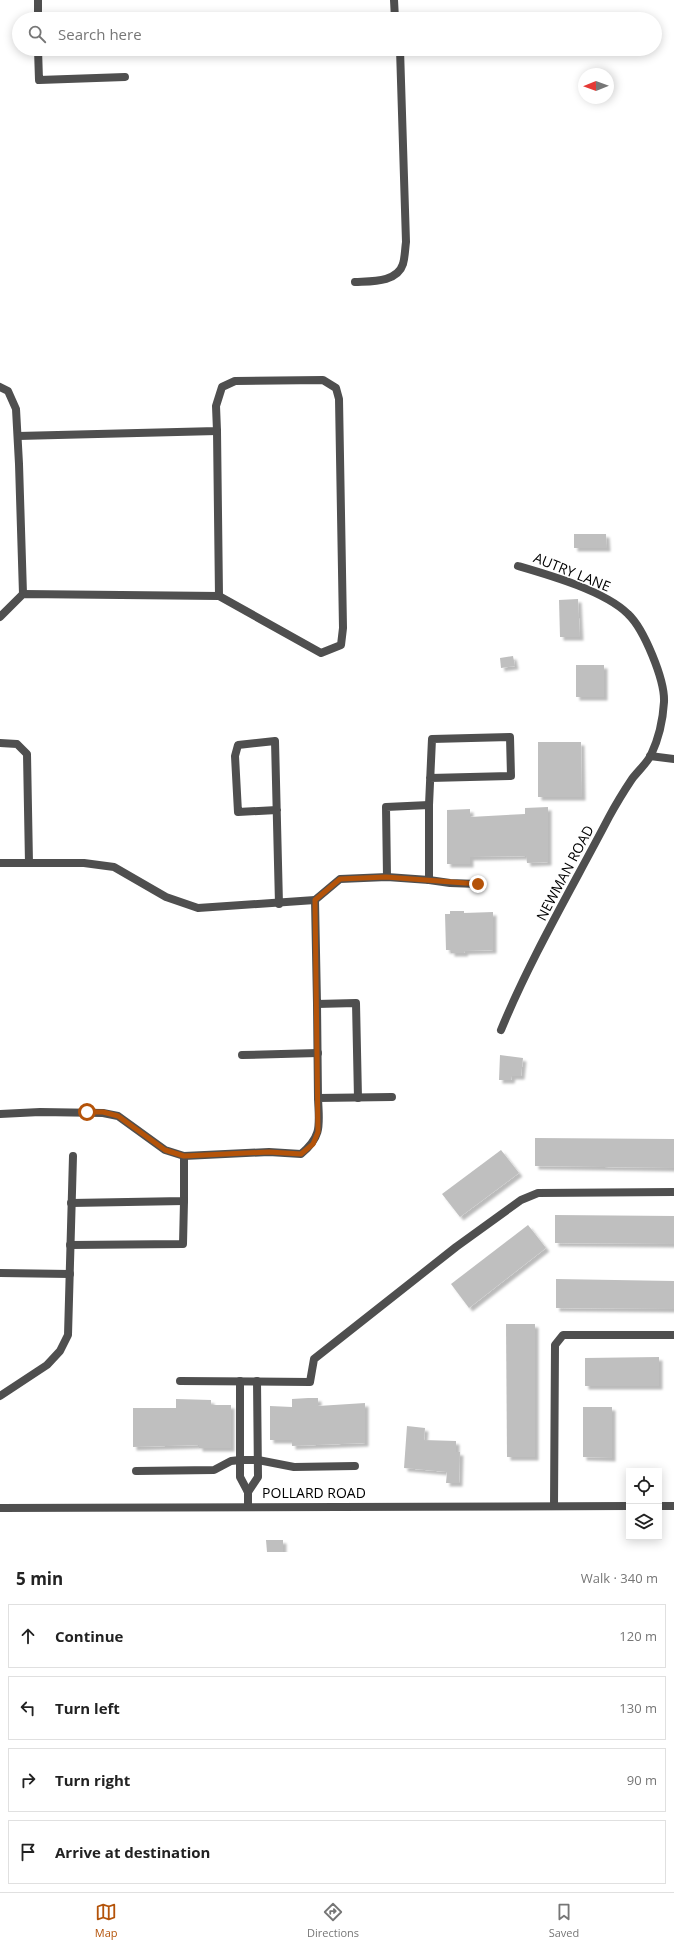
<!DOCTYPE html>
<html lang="en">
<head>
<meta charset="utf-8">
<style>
	body { margin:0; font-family:"Open Sans",sans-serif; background:#f6f6f6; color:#222 }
	.controls { position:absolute; right:12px; bottom:12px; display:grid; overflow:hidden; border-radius:0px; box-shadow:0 2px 10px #0003 }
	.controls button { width:36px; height:36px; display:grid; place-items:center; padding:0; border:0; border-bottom:1px solid #e0e0e0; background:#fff; color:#222; font:20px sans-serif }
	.compass { position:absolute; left:578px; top:68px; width:36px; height:36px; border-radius:50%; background:#fff; box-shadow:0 2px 10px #0003; rotate:269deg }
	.stop { position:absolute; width:12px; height:12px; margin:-9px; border:3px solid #b45309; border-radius:50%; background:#fff }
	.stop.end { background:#b45309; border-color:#fff; box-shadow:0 1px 4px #0008 }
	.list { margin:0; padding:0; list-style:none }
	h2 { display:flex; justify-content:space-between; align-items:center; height:52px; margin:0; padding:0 16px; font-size:17px }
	h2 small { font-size:13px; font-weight:400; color:#767676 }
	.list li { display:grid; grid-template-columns:26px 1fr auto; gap:12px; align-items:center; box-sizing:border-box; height:64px; margin:0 8px 8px; padding:0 8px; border:1px solid #e0e0e0; border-radius:0px }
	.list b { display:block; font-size:15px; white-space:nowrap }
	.list em { font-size:13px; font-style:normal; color:#767676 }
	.icon { flex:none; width:22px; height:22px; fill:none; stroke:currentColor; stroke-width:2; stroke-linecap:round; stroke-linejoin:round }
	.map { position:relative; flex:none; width:674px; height:1552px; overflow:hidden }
	.search { position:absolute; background:#fff; box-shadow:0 2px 10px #0003; left:12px; right:12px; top:12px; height:44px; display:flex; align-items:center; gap:10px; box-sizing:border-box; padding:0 14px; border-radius:22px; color:#767676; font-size:15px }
	.sheet { height:340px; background:#fff }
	nav { display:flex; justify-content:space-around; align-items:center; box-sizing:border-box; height:56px; border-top:1px solid #e0e0e0; background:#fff; font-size:11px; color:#767676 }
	nav a { display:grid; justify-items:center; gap:2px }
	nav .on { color:#b45309 }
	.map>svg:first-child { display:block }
	.building { fill:#bfbfbf; filter:url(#shadow) }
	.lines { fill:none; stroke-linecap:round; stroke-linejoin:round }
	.lane { stroke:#4f4f4f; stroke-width:8 }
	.street { stroke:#4f4f4f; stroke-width:8 }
	.route { stroke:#b45309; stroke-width:5 }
	.labels { text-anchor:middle; stroke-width:3; stroke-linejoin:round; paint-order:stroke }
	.street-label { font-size:14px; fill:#000; stroke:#fff }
</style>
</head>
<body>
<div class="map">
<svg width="674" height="1552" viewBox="0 0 674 1552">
	<defs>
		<filter id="shadow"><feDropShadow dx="3.5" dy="3.5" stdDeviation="1" flood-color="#0004"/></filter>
	</defs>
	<rect width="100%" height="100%" fill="#fff"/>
	<g class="building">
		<path d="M574,534h32l1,14h-33z"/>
		<path d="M578,599l2,38h-20l-1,-37z"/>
		<path d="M513,656l2,10 -14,2 -1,-10z"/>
		<rect x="576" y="665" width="28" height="32"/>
		<path d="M538,742h43l1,55h-44z"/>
		<path d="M548,807v55l-21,1 -1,-7 -56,1v7h-23v-54l23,-1v8l55,-3v-6z"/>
		<path d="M450,911h14v2l29,-1v38l-28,1 -1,2h-13v-3h-5l-1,-36h5z"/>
		<path d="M500,1055l23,3 -2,18h-9l-1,4h-12z"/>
		<path d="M535,1138l139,1v29l-139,-2z"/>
		<path d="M501,1150l18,23 -59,44 -18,-23z"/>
		<path d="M555,1215l119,1v28l-119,-1z"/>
		<path d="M528,1225l18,23 -77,60 -18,-24z"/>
		<path d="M556,1279l118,2v28l-118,-1z"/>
		<path d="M506,1324h29v133h-28z"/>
		<path d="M659,1357v29h-74v-28z"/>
		<path d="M308,1398h10v8l47,-3v40l-73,3v-6h-22v-34l22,1v-8z"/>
		<path d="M176,1399l35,1v5h20v43h-32v-3l-66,2v-39h43z"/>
		<path d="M583,1407h29v51l-29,-1z"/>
		<path d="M407,1426l18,2 -1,12 32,1v11h4l-1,31h-13l1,-11 -43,-4z"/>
		<path d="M266,1540h17v12h-16z"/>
	</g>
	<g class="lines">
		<g class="lane">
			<path d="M38,0v19"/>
			<path d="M394,0l1,19"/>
			<path d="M38,49l1,31 86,-3"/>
			<path d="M355,282c15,-1 42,1 48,-18 2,-7 2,-15 3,-22l-6,-193"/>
			<path d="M317,1004l1,94"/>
			<path d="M242,1055l76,-2"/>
			<path d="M71,1203l113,-2v-45"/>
			<path d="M70,1245l113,-1 1,-43"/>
			<path d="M0,1273l70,1"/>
			<path d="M180,1381l130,1 4,-23 142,-112 65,-47 17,-7 136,-1"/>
			<path d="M240,1381v96l8,15v14"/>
			<path d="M0,1396l47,-31 13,-14 8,-16 5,-179"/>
			<path d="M136,1471l78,-1 17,-9 9,-1h18l36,7 61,-1"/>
			<path d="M248,1492l10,-15 -1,-96"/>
			<path d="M554,1506l1,-161 8,-10h111"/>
		</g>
		<g class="street">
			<path d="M0,387l8,4 8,18 3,55 4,130"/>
			<path d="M217,431l2,165"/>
			<path d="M0,617l23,-23 196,2 102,57 20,-8 2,-17 -4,-229 -3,-11 -13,-8 -88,1 -13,6 -6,19 1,25 -199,5"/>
			<path d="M0,743l17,1 10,10 2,109"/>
			<path d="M650,756l24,3"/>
			<path d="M429,805l3,-66 78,-2 1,39 -81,2"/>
			<path d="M277,810l-39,2 -3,-56 3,-11 37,-4 4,163"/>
			<path d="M0,863h84l30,4 52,30 32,11 117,-8"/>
			<path d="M387,877l-1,-70 43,-2v75"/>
			<path d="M501,1030c30,-73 71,-142 108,-213 7,-13 15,-26 23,-38 6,-8 15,-16 19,-24 7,-15 12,-36 13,-53 1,-22 -20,-73 -36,-88 -23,-23 -79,-39 -110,-48"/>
			<path d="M358,1098l-2,-95 -39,1 -2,-104 25,-21 47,-2 42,3 21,3 28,1"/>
			<path d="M0,1114l40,-2 63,1 15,3 47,34 19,6 85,-4 32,2c22,-18 18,-30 17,-56l74,-1"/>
			<path d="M659,1506h15"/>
			<path d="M0,1508l629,-2"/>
		</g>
	</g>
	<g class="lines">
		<path class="route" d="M87,1112h16l15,4 47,34 19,6 85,-4 32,2 12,-10 5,-12 -3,-232 25,-21 46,-2 92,7"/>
	</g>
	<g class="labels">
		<g class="street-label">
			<text transform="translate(572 572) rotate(22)" y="5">AUTRY LANE</text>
			<text transform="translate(565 873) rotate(-62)" y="5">NEWMAN ROAD</text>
			<text x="314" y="1498">POLLARD ROAD</text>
		</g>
	</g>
</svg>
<div class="controls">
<button><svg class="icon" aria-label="locate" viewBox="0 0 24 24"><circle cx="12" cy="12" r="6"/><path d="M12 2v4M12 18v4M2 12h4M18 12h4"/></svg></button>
<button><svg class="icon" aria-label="layers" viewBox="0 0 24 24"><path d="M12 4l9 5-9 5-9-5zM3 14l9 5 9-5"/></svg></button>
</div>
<svg class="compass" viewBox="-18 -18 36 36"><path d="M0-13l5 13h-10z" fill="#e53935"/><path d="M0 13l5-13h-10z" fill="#767676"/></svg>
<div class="stop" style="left:87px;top:1112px"></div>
<div class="stop end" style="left:478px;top:884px"></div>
<div class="search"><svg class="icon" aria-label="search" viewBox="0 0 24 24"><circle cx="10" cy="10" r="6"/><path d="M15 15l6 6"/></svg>Search here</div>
</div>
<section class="sheet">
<h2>5 min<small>Walk · 340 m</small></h2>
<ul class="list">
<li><svg class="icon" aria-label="ahead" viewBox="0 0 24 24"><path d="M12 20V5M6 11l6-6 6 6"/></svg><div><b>Continue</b></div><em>120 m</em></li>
<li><svg class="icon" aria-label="left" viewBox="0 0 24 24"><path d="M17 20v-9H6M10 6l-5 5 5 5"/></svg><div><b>Turn left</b></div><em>130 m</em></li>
<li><svg class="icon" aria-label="right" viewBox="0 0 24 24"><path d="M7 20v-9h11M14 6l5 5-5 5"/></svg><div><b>Turn right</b></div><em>90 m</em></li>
<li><svg class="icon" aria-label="arrive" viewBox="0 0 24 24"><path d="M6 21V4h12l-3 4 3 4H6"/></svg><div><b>Arrive at destination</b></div></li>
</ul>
</section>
<nav>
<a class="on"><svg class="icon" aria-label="map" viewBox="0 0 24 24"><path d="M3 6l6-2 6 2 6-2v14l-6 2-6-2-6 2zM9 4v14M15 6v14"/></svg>Map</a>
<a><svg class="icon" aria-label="directions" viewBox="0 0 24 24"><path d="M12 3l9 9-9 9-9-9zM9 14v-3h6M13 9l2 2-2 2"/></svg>Directions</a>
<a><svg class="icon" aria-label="saved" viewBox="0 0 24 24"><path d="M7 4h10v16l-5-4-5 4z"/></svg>Saved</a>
</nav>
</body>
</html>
